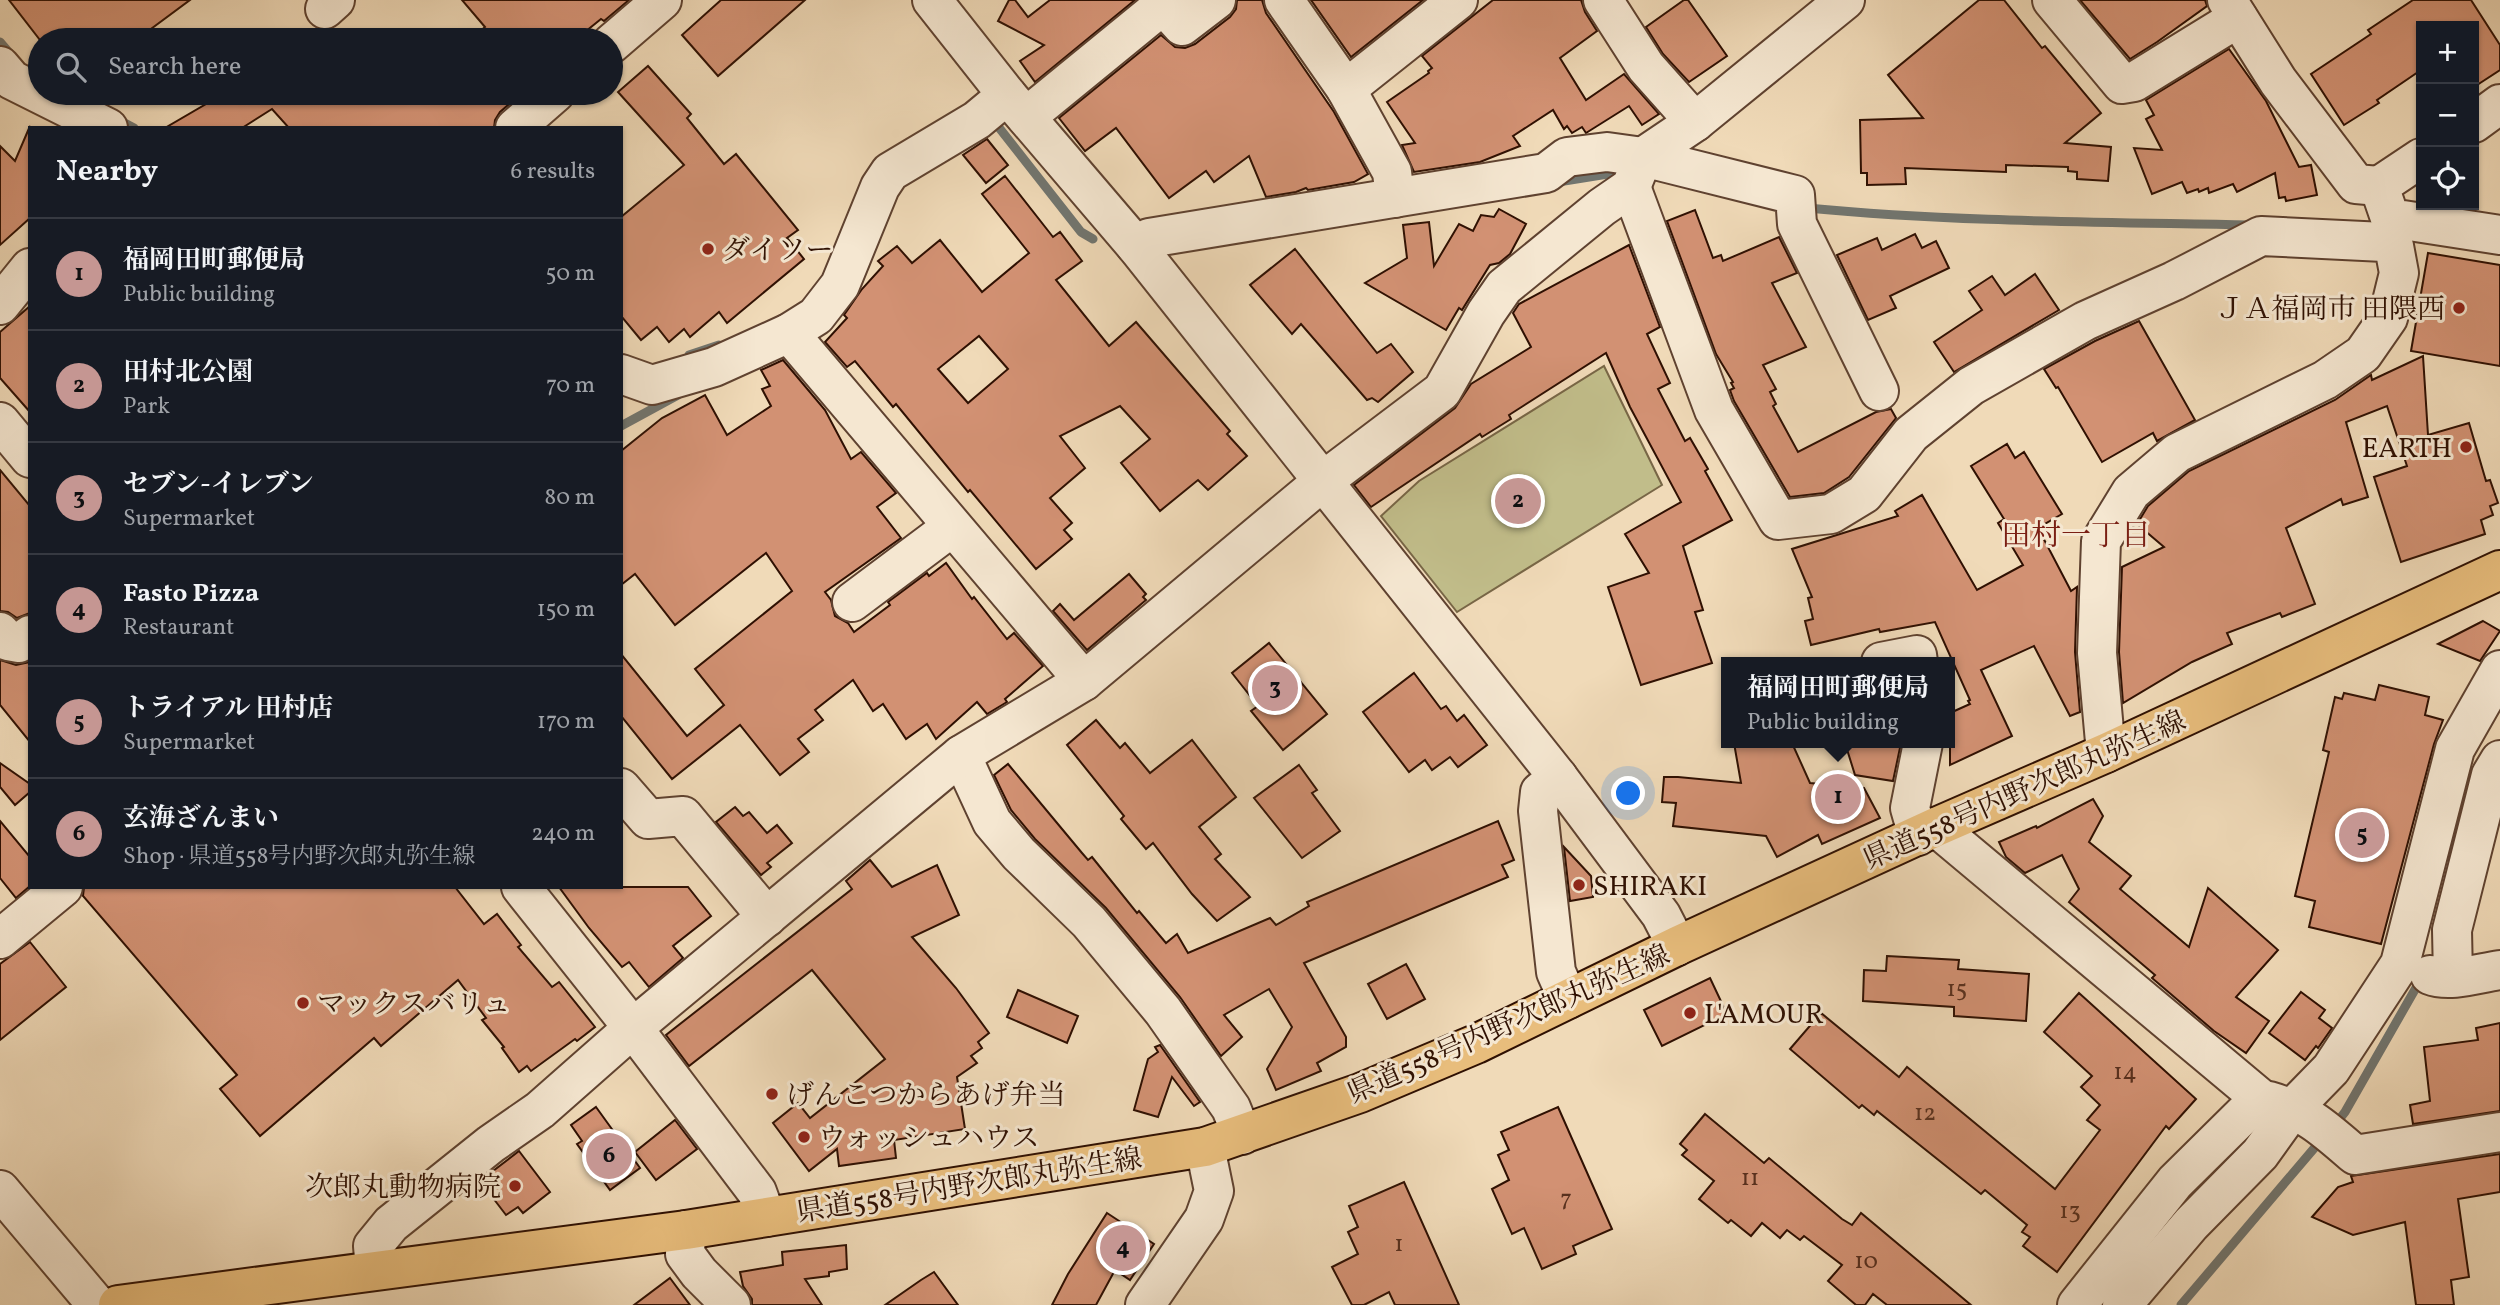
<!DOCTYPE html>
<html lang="en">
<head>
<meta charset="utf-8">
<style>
	body { margin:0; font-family:Vollkorn,"Noto Serif JP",serif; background:#242831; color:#f1f3f6 }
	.controls { position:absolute; right:21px; top:21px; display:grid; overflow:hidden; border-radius:0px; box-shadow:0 2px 5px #0004 }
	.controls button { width:63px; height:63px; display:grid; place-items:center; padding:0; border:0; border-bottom:2px solid #363941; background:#171b24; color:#f1f3f6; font:35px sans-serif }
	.you { position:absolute; left:1629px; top:794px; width:24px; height:24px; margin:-18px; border:5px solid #fff; border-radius:50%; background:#1a73e8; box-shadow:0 0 0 10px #1a73e833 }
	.badge { display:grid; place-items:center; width:46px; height:46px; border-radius:50%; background:#c59692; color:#111; font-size:23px; font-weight:700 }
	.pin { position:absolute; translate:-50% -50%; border:4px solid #fff; box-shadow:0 2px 7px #0006 }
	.popup { position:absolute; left:1721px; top:657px; width:234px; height:91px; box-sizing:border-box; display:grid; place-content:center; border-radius:0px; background:#171b24; filter:drop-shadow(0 2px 5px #0005); font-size:23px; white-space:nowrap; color:#9ea1a6 }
	.popup b { font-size:26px; color:#f1f3f6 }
	.popup::after { content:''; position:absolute; left:50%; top:100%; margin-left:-14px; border:14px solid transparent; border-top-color:#171b24 }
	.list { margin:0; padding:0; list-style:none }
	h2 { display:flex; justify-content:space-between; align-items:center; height:91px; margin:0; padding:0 28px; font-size:30px }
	h2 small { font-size:23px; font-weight:400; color:#9ea1a6 }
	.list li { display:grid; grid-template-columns:46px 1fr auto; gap:21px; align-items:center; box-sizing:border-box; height:112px; padding:0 28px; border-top:2px solid #363941 }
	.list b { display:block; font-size:26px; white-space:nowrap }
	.list p { margin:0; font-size:23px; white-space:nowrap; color:#9ea1a6 }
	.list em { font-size:23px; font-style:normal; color:#9ea1a6 }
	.icon { flex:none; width:38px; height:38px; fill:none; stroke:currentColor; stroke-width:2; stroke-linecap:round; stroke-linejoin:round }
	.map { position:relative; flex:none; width:2500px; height:1305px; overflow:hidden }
	.search { position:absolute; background:#171b24; box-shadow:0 2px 5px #0004; left:28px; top:28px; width:595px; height:77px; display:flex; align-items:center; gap:18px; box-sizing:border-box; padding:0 24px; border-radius:38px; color:#9ea1a6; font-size:26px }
	.panel { position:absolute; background:#171b24; box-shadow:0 2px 5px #0004; left:28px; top:126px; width:595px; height:763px; border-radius:0px }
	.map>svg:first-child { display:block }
	.green { fill:#c1bd8a; stroke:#786646; stroke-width:2 }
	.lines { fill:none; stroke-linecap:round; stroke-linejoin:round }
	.stream { stroke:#71756f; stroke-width:9 }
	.building { fill:#d29173; stroke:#2f1002; stroke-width:2; fill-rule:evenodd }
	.minor-casing { stroke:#5f4230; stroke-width:42 }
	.major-casing { stroke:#2f1002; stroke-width:42 }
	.minor { stroke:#f5e7d1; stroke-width:38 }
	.major { stroke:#e8bd7c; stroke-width:38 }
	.poi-dot { fill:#8f2418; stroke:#f5e7d1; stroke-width:2.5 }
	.labels { text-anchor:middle; stroke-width:6; stroke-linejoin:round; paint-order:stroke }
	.number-label { font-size:24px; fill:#58301e }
	.poi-label { font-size:28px; fill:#2f1002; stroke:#f5e7d1; text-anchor:start }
	.street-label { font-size:28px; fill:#2f1002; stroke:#f5e7d1 }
	.neighbourhood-label { font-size:30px; fill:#7a1f14; stroke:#f5e7d1 }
</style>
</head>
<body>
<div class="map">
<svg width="2500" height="1305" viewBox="0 0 2500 1305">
	<rect width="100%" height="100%" fill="#f0dab8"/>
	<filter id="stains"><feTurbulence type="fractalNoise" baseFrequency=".00286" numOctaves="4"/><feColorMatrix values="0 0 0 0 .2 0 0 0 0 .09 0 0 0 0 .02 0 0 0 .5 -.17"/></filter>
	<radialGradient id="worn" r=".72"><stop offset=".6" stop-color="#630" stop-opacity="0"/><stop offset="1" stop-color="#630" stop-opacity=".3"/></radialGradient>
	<path class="green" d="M1604,366l58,119 -205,127 -76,-96 38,-35z"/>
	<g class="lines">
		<g class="stream">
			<path d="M0,42l12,14"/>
			<path d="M117,119l17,9"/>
			<path d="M993,120l88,112 12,7"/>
			<path d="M1558,182l56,-9"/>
			<path d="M1807,208c146,14 296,14 442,17"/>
			<path d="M689,355l30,-10"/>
			<path d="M621,426l57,-31"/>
			<path d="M2451,858l9,-56"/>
			<path d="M2334,1126l11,-14 76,-133"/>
			<path d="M2181,1305l141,-166"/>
		</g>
	</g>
	<g class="building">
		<path d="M9,0h181l-54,40h-96z"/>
		<path d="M462,0h167l-25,21 -3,-2 -26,21h-105l15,-13z"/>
		<path d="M721,0h84l-87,76 -36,-41z"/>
		<path d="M1009,0h6l13,17 22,-17h85l-100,82 -15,-21 24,-16 -46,-24z"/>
		<path d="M1237,0h25l4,13 68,99 34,62 -14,8 -46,8 -2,-2 -10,4 -30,5 -17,-41 -35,26 -8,-11 -37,27 -53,-70 -31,23 -26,-33 102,-83 14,12 10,1 10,-4 35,-27 6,-8z"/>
		<path d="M1311,0h112l-72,57z"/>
		<path d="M1493,0h88l4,12 12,19 -37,27 26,42 38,-26 35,40 -17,11 -13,-19 -43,27 -4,-6 -10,6 -5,-7 -3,3 -11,-19 -40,26 7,10 -40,16 -66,10 -12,-27 13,-2 -28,-41 42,-29 -1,-2 4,-3 -10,-12z"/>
		<path d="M1684,0h4l39,56 -38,26 -26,-28 -17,-27z"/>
		<path d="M1979,0h25l38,48 3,-2 56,67 -36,30 46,4 -3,34 -31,-2v-7l-9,-1v-4l-62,-2v7l-101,-4 1,16 -39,1v-12h-6l-1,-53 63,-2 -35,-43z"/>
		<path d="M2080,0h125l2,6 -50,36 -27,17z"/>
		<path d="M2413,0h58l29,45v25l-26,17v-61h-53v44l-44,30 2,3 -35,22 -33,-51 60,-40 -3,-4z"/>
		<path d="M2229,49l37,52 33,66 12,-2 6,30 -31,6 -1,-4 -6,1 -4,-25 -38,19 -4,-8 -24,9 -1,-5 -9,4 -1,-3 -11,4 -5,-11 -30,12 -18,-46 28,2 -16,-31 8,-4 -8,-15z"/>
		<path d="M648,66l43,48 -4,4 37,46 12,-10 62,76 -11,8 17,21 -77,64 -8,-11 -29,25 -6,-8 -15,13 -12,-15 -16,13 -20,-24v-99l63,-52 -66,-73z"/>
		<path d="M225,93h297l-22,19 -5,8 -1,8h-205l-17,-19 -30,19h-77z"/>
		<path d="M30,126v92l-30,27v-99l15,15z"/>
		<path d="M987,139l21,26 -22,18 -23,-28z"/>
		<path d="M1005,176l48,61 7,-5 22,29 -26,19 53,66 27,-24 94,109 -3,3 20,22 -39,34 -10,-10 -38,31 -39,-48 29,-24 -30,-33 -60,30 25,32 -35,30 22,25 -8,7 8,9 -36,30 -66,-79 -2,2 -72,-88 -3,3 -38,-46 -8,6 -22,-25 22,-24 -3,-3 18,-26 21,-23 -5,-5 19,-15 15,17 28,-23 42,52 47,-39 -47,-59zM979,336l29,33 -40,34 -30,-34z"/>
		<path d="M1499,209l27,15 -16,30 -11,9 -9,2 -28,45 -3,-2 -13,22 -81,-47 42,-25 -4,-33 26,-3 5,44 25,-42 14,7 8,-16 13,2z"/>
		<path d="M1695,210l18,48 8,-3 2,6 56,-24 18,36 -25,10 34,64 -43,18 13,24 -6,3 6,12 -3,2 25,46 78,-40 15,-3 5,9 -47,59 -25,16 -34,4 -56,-96 -4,-11 4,-2 -3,-5 2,-1 -17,-28 -49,-133z"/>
		<path d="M1915,234l7,14 14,-7 13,27 -59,28 6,12 -28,12 -31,-65 40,-17 5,12z"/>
		<path d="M1629,245l31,82 -13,7 23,49 -12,6 27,52 5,-3 18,31 -3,2 27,49 -49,26 20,64 -8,2 17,51 -71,22 -33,-98 41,-14 -24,-39 56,-32 -51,-95 -24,-54 -97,62 2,4 -29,18 -2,-3 -109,73 -17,-22 101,-77 16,-24 60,-37 -18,-34 6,-9z"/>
		<path d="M1295,249l82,104 14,-9 22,28 -35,30 -6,-4 -5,2 -66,-76 -9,10 -42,-49z"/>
		<path d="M2428,253l72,12v101l-89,-15z"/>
		<path d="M2035,274l24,36 -105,62 -20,-30 48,-32 -13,-19 23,-15 13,19z"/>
		<path d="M30,306v106l-30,-34v-46z"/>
		<path d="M2139,321l56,99 -38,21 -4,-8 -51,29 -44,-75 -2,1 -12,-19 51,-28z"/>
		<path d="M2423,356l5,79 41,-12 17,58 4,-1 8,23 -8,3 3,9 -12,5 4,14 -84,28 -27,-85 33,-11 -20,-60 -41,16 22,75 -25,8 -2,-6 -55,29 29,76 -33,13 -2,-4 -53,20 5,11 -40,18 -69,41 -4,-51 3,-85 42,-20 -27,-23 11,-18 41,-35 146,-71 36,-25 1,5z"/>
		<path d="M783,360l42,50 26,49 10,-7 35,41 -19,14 24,31 -76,54 6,8 4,16 13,7 6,9 36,-27 -2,-3 39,-29 2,3 17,-13 26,36 2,-2 33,42 7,-6 29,33 -38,33 2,3 -20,12 -10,-12 -41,37 -9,-15 -21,15 -23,-35 -10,7 -20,-31 -38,30 8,10 -25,19 11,13 -29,23 -40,-50 -68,54 -51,-63v-62l66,82 37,-31 -29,-36 97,-78 -26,-38 -91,72 -40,-51 -14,11v-134l41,-33 43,-23 22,40 44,-29 -9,-17 8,-3 -9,-16z"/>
		<path d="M2007,444l8,14 9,-6 38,62 -24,14 33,63 6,-4 -2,65 5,60 -10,4 -36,-70 -53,24 31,66 -62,29v-52l20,-9 -2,-3 2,-1 -35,-78 -55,10 -1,-3 -68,16 -6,-24 8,-2 -5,-21 4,-1 -20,-48 106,-33 -3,-5 27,-16 55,95 46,-25 -25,-42 6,-4 -33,-53z"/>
		<path d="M0,470l30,36v107l-13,5 -9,-6 -8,-1z"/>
		<path d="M1129,574l17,20 -3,3 3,3 -59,50 -34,-39 7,-7 14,16z"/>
		<path d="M2483,621l17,10 -20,30 -42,-17z"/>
		<path d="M1269,643l58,71 -44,36 -32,-39 7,-5 -26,-33z"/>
		<path d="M0,660l16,5 14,-3v80l-30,-37z"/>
		<path d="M1414,673l27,36 5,-3 11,15 7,-6 23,30 -29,22 -8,-10 -18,13 -7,-10 -16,12 -46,-60z"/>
		<path d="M2379,685l50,12 -4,18 18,5 -9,24 -53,200 -72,-17 6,-26 -20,-5 34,-144 -6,-2 12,-53 7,2 2,-6 31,7z"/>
		<path d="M1096,720l24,28 5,-5 25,30 42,-33 44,57 -37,30 22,27 -6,5 35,38 -33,24 -25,-27 -39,-51 -7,6 -25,-30 3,-3 -57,-71z"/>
		<path d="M1734,743h58l18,40 54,5 16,30 -58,26 -4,-9 -41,22 -11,-21 -93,-10 3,-23 -14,-1 2,-25h14l63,6z"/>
		<path d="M1845,743h56l-8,38 -38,-6z"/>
		<path d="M0,763l30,21v8l-15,13 -15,-18z"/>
		<path d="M1008,764l74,89 6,7 4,-3 45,56 2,-2 27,32 11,-9 11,19 82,-35 6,7 33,-19 -2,-4 191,-81 16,39 -12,5 6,12 -204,86 42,74v10l-29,16 4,8 -45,19 -9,-21 25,-42 -23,-38 -45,26 18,22 -21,19 -41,-59 -74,-89 -71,-69 -24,-29 -17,-35z"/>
		<path d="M1299,765l18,25 -5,3 28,38 -38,27 -48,-60z"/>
		<path d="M2093,799l10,17 -14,26 42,34 -11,13 69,58 19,-59 70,62 -42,47 33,24 -23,32 -32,-22 -62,-53 3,-3 -86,-73 10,-13 -17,-34 -37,18 -19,-16 -7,-15 37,-16 1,2z"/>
		<path d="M735,807l8,9 6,-4 18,21 10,-8 15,18 -25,20 4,4 -10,8 -45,-53z"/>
		<path d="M0,821l30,36v29l-14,12 -16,-20z"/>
		<path d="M1564,847l27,29 2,21 -23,4z"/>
		<path d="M870,860l22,27 45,-22 22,50 -47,22 44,51 33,45 -11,9 4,6 -11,8 6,7 -20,14 8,52 -71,11 2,18 -57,8 -2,-17 -28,22 -36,-48 25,-20 12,15 75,-59 -73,-89 -123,96 -23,-31 186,-146 -6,-8z"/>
		<path d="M84,887h371l29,37 13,-10 24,31 -3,2 34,40 7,-5 36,45 -18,14 -2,-2 -44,32 -4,-5 -8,6 -17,-24 2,-1 -22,-27 4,-2 -28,-38 -77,66 -7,-8 -114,98 -40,-47 17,-14 -154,-179z"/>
		<path d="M559,887h129l23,29 -38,30 10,12 -34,29 -20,-25 -7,5 -33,-39z"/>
		<path d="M30,942l36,45 -66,53v-76z"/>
		<path d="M1887,956l72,4 -1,9 71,5 -3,47 -72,-5v-9l-91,-6 1,-31 22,1z"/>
		<path d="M1406,964l19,35 -38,20 -19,-35z"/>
		<path d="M1710,978l17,36 -65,32 -18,-36z"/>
		<path d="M1018,990l60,26 -11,27 -60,-26z"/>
		<path d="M2301,992l24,18 -6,8 13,10 -14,20 -2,-2 -11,14 -36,-27z"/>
		<path d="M2079,993l117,106 -27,30 -3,-3 -109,146 -34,-26 7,-9 -8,-5 5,-7 -42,-35 -4,4 -104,-83 -3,4 -12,-10 -3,3 -69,-59 31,-36 78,64 8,-10 148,122 45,-59 -13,-10 13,-15 -19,-18 11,-11 -48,-44z"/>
		<path d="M2500,1023v88l-87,13 -3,-19 20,-4 -6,-54 54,-7 -2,-12z"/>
		<path d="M1160,1045l40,57 -6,4 -22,-29 -14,40 -24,-7 14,-51 10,-7 -3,-5z"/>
		<path d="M596,1107l44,61 -30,22 -33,-46 5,-3 -11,-16z"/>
		<path d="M1558,1107l54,122 -39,17 3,8 -34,15 -18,-41 -12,6 -20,-45 17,-9 -11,-25 11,-5 -8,-18z"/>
		<path d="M1705,1114l59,49 5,-5 73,61 10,6 9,-12 110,92h-84l-14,-11 -8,11h-9l-28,-24 14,-16 -38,-29 -4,4 -13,-10 -7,8 -18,-15 -11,13 -20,-16 -3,3 -29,-24 15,-18 -32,-26 5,-5 -7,-6z"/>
		<path d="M675,1120l22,29 -41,31 -21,-28z"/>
		<path d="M519,1151l31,41 -27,21 -5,-6 -12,8 -26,-34z"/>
		<path d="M2500,1154v38l-42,7 11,78 -18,3 3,25h-38l-11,-83 -52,13 -41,-18 26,-30 15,-5 -2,-6z"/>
		<path d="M1404,1182l55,123h-64l-6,-13 -25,13h-12l-20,-38 26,-13 -10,-22 10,-5 -9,-21z"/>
		<path d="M1107,1213l47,31 -24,36 -15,-10 -19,35h-44l16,-31z"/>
		<path d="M846,1245l1,24 -18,3v4l-24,3 17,26h-70v-6l-9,-13 -3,-14 43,-7 -1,-13z"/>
		<path d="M934,1272l24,33h-73l36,-25z"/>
		<path d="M670,1278l20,27h-56z"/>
	</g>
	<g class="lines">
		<g class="minor-casing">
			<g id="minor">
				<path d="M932,0l75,95 129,151 422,531 103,138 16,31"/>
				<path d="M1284,0l62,89 46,83 3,26"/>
				<path d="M1603,0l43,67 49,55"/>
				<path d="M2052,0l70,84 12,-2 104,-64"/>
				<path d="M2227,0l51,81 78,103 23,2"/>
				<path d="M325,9l10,-9"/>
				<path d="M611,44l51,-44"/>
				<path d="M0,66l12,14 96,48"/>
				<path d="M1346,89l112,-89"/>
				<path d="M1026,117l137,-112 19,21 34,-26"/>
				<path d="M2474,123l26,-19"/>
				<path d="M515,128l40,-35"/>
				<path d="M2421,158l-42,28 11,32 110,17"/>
				<path d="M1631,187l83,223 64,110 53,-6 33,-20 47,-60 60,-48 114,-65 89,-40 87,-45 123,6 10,4 5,27 -11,45 -25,36 -38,26 -148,73 -46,39 -30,49 -4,112 9,100"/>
				<path d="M1136,246l13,-8 397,-65 21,-16 40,-5 36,5 152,38 2,29 82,167"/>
				<path d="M0,305l30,-37"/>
				<path d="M789,333l295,348"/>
				<path d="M621,374l31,11 62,-18 75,-34 27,-17 24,-31 40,-98 10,-15 87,-52 30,-25"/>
				<path d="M0,422l30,36"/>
				<path d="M852,602l100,-75"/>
				<path d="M0,632l8,9 11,2 11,-8"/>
				<path d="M1881,662l36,-7 1,7"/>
				<path d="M961,755l31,67 27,32 70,68 74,89 68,97 11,27"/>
				<path d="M1558,777l-18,15 -2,19 18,161 12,27"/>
				<path d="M621,788l27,31 35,-3 84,101"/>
				<path d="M1936,827l324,271 -85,84 -98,123"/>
				<path d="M1918,836l-8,-28 13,-65"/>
				<path d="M521,887l112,141 124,164 9,25"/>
				<path d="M0,939l63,-52"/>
				<path d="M2430,975c20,8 49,-2 70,-5"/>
				<path d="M2453,977l-1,-47 39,-155 9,-15"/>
				<path d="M2269,1101c38,11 56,28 86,54l145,-23"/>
				<path d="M0,1190l97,115"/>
				<path d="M686,1230l-1,24 14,19 32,32"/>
				<path d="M375,1269l-2,-23 18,-22 100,-80 49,-34 93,-82 328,-273 123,-74 239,-200 119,-90 44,-78 18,-26 98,-80 29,-20 12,-30 52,-35 150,-122"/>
				<path d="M1145,1305l59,-86 10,-28 -9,-44"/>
				<path d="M2122,1305l69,-81 69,-70 33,-46 38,-39 69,-105 55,-215 45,-79"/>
			</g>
		</g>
		<g class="major-casing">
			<path id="major" d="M118,1305l568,-75 519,-83 155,-54 116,-49 201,-98 259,-119 170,-74 394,-183"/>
		</g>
		<use href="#minor" class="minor"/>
		<use href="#major" class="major"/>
	</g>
	<g class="poi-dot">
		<circle cx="708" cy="249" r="7"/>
		<circle cx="2459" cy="308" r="7"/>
		<circle cx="2466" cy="447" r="7"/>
		<circle cx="1579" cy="885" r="7"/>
		<circle cx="303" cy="1003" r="7"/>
		<circle cx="1690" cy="1013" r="7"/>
		<circle cx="772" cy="1094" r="7"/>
		<circle cx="804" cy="1137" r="7"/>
		<circle cx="515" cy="1186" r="7"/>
	</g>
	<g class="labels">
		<g class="number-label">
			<text x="1957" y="996">15</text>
			<text x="2125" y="1079">14</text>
			<text x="1925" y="1120">12</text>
			<text x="1750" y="1185">11</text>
			<text x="1566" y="1206">7</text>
			<text x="2070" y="1218">13</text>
			<text x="1399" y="1251">1</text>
			<text x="1866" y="1268">10</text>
		</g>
		<g class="poi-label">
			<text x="722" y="259">ダイソー</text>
			<text x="2445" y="318" text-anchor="end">ＪＡ福岡市 田隈西</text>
			<text x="2452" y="457" text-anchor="end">EARTH</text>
			<text x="1593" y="895">SHIRAKI</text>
			<text x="317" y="1013">マックスバリュ</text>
			<text x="1704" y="1023">L'AMOUR</text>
			<text x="786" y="1104">げんこつからあげ弁当</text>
			<text x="818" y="1147">ウォッシュハウス</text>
			<text x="501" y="1196" text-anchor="end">次郎丸動物病院</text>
		</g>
		<g class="street-label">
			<text transform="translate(2024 789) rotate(-24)" y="10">県道558号内野次郎丸弥生線</text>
			<text transform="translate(1508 1023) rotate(-24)" y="10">県道558号内野次郎丸弥生線</text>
			<text transform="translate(969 1184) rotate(-9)" y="10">県道558号内野次郎丸弥生線</text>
		</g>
		<g class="neighbourhood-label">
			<text x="2076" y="545">田村一丁目</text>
		</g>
	</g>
	<rect width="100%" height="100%" filter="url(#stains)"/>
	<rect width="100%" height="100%" fill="url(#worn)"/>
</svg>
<div class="controls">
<button>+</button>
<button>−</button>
<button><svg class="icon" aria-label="locate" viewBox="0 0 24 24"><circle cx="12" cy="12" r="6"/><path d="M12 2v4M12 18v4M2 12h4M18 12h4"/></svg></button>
</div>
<div class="you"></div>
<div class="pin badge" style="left:1838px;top:797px">1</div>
<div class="popup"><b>福岡田町郵便局</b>Public building</div>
<div class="pin badge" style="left:1518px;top:501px">2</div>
<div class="pin badge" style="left:1275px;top:688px">3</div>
<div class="pin badge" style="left:1123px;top:1248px">4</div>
<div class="pin badge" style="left:2362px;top:835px">5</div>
<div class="pin badge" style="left:609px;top:1156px">6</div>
<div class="search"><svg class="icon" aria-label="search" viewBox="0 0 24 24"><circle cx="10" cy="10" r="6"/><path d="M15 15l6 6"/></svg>Search here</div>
<section class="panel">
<h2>Nearby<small>6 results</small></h2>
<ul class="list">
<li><span class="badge">1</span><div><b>福岡田町郵便局</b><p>Public building</p></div><em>50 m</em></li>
<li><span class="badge">2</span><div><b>田村北公園</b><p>Park</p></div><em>70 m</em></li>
<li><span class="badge">3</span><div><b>セブン-イレブン</b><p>Supermarket</p></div><em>80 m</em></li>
<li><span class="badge">4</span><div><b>Fasto Pizza</b><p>Restaurant</p></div><em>150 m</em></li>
<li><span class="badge">5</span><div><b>トライアル 田村店</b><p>Supermarket</p></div><em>170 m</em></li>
<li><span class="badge">6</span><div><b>玄海ざんまい</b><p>Shop · 県道558号内野次郎丸弥生線</p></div><em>240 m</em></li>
</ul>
</section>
</div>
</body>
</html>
